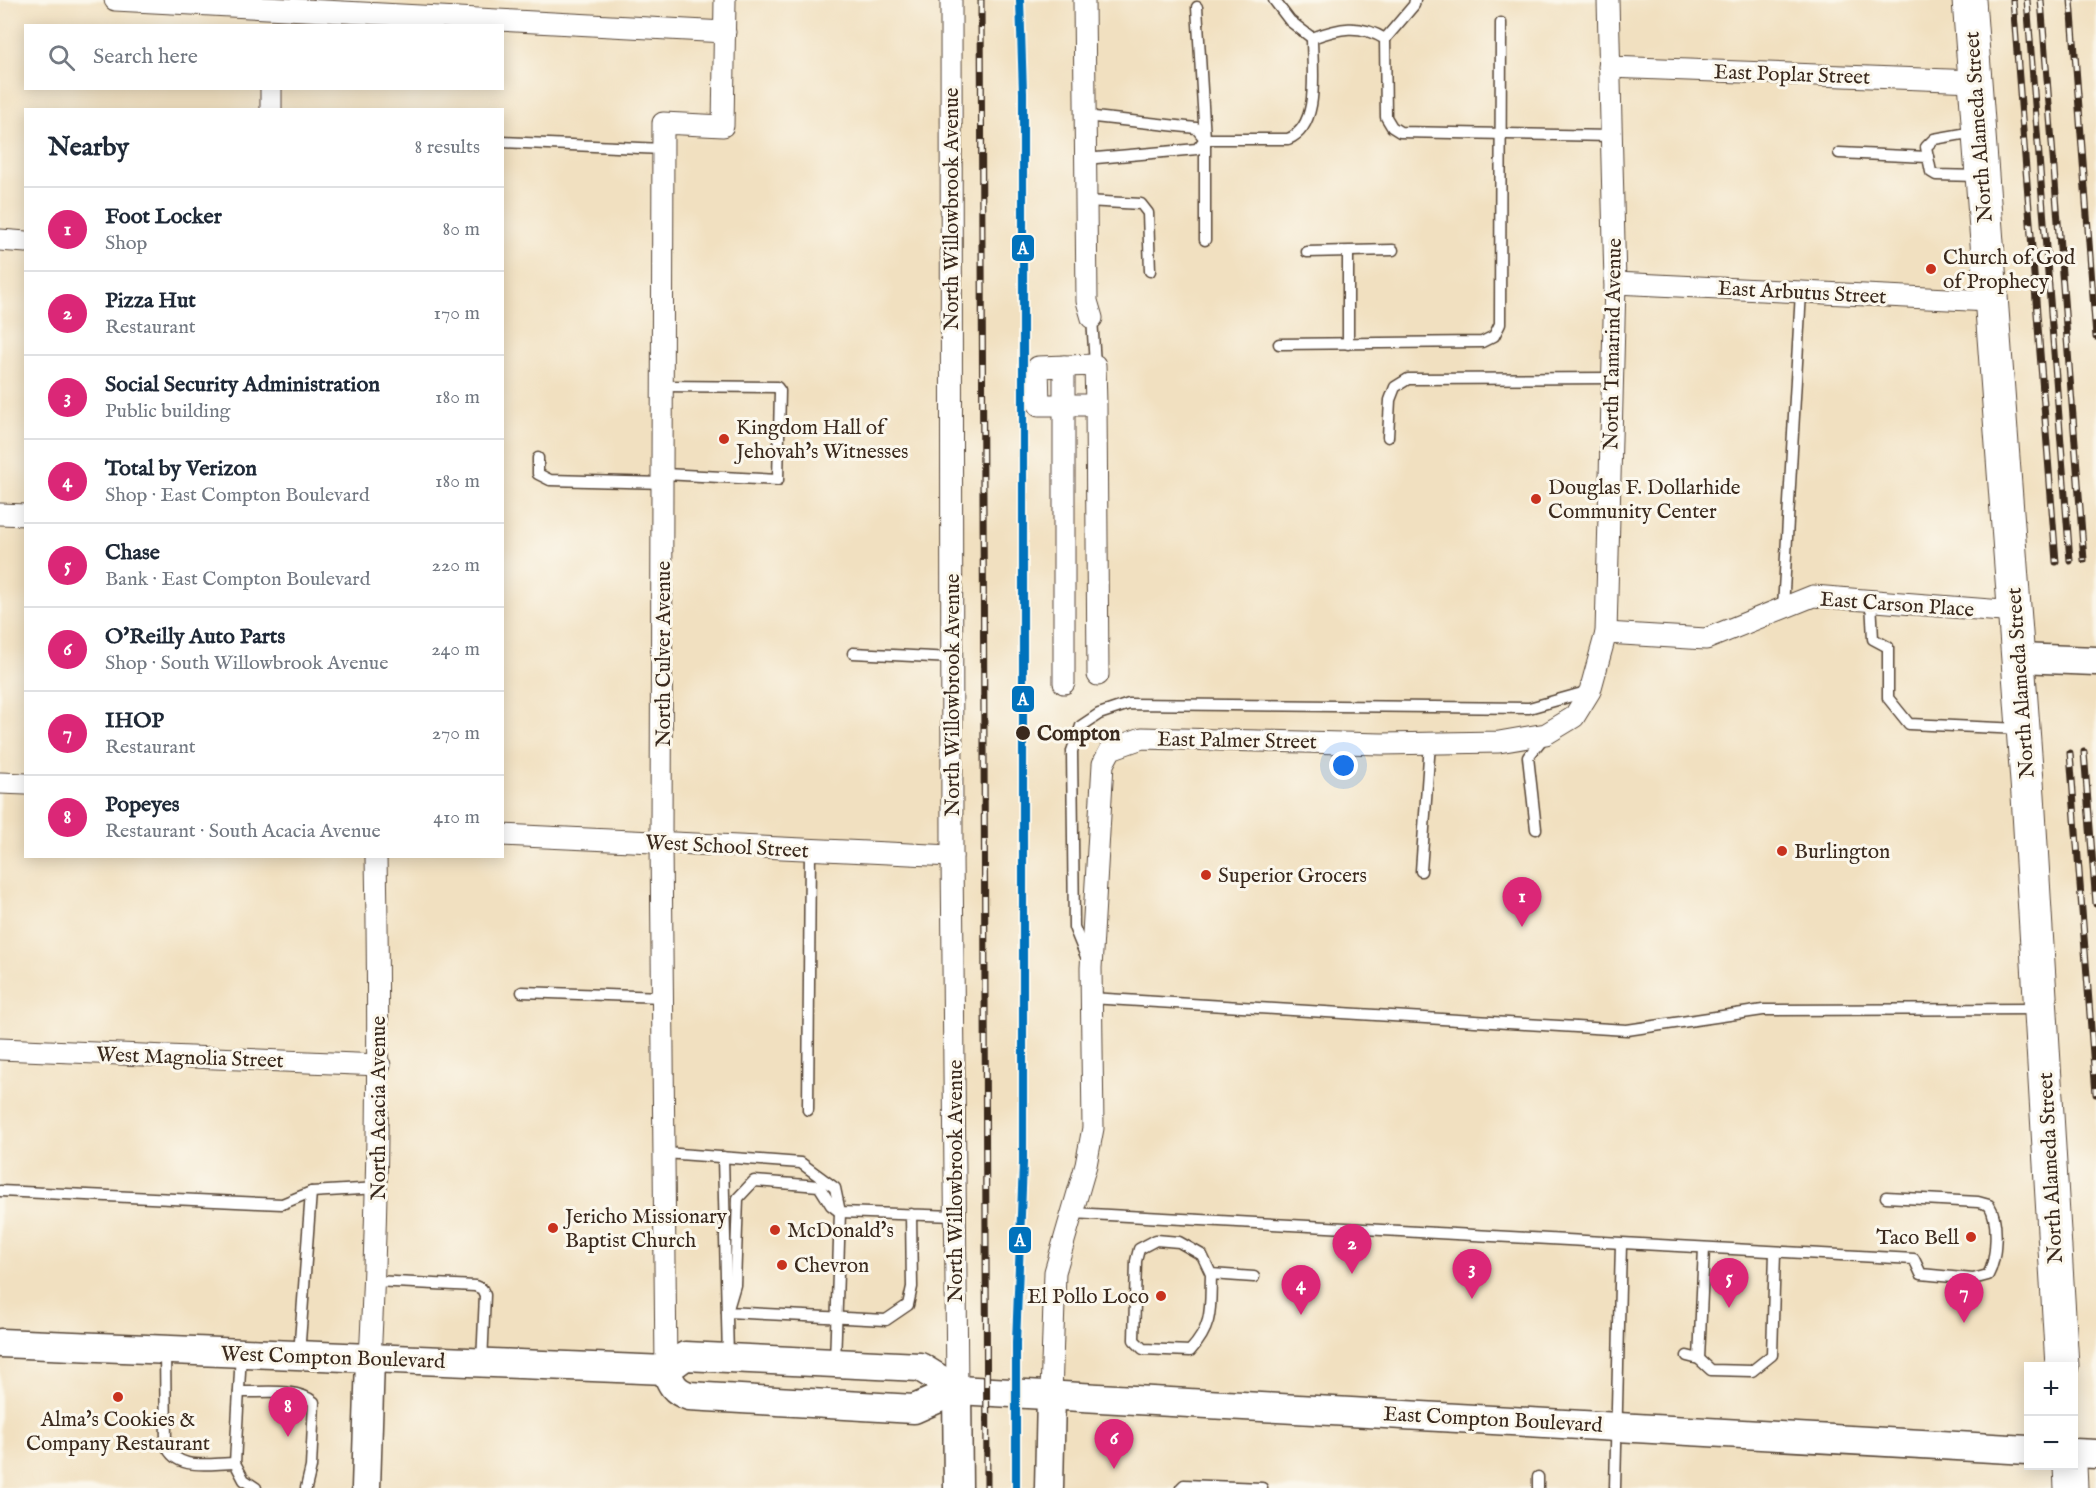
<!DOCTYPE html>
<html lang="en">
<head>
<meta charset="utf-8">
<style>
	body { margin:0; font-family:"IM FELL English",serif; background:#f6f6f7; color:#1f2937 }
	.controls { position:absolute; right:18px; bottom:18px; display:grid; overflow:hidden; border-radius:0px; box-shadow:0 3px 15px #0003 }
	.controls button { width:54px; height:54px; display:grid; place-items:center; padding:0; border:0; border-bottom:2px solid #e0e1e3; background:#fff; color:#1f2937; font:30px sans-serif }
	.you { position:absolute; left:1344px; top:766px; width:21px; height:21px; margin:-15px; border:4px solid #fff; border-radius:50%; background:#1a73e8; box-shadow:0 0 0 9px #1a73e833 }
	.badge { display:grid; place-items:center; width:39px; height:39px; border-radius:50%; background:#db2777; color:#fff; font-size:20px; font-weight:700 }
	.pin { position:absolute; translate:-50% -50px; filter:drop-shadow(0 2px 3px #0008) }
	.pin::after { content:''; position:absolute; top:32px; width:21px; height:18px; background:inherit; clip-path:polygon(0 0,100% 0,50% 100%) }
	.list { margin:0; padding:0; list-style:none }
	h2 { display:flex; justify-content:space-between; align-items:center; height:78px; margin:0; padding:0 24px; font-size:26px }
	h2 small { font-size:20px; font-weight:400; color:#747a83 }
	.list li { display:grid; grid-template-columns:39px 1fr auto; gap:18px; align-items:center; box-sizing:border-box; height:84px; padding:0 24px; border-top:2px solid #e0e1e3 }
	.list b { display:block; font-size:22px; white-space:nowrap }
	.list p { margin:0; font-size:20px; white-space:nowrap; color:#747a83 }
	.list em { font-size:20px; font-style:normal; color:#747a83 }
	.icon { flex:none; width:33px; height:33px; fill:none; stroke:currentColor; stroke-width:2; stroke-linecap:round; stroke-linejoin:round }
	.map { position:relative; flex:none; width:2096px; height:1488px; overflow:hidden }
	.search { position:absolute; background:#fff; box-shadow:0 3px 15px #0003; left:24px; top:24px; width:480px; height:66px; display:flex; align-items:center; gap:15px; box-sizing:border-box; padding:0 21px; border-radius:0px; color:#747a83; font-size:22px }
	.panel { position:absolute; background:#fff; box-shadow:0 3px 15px #0003; left:24px; top:108px; width:480px; height:750px; border-radius:0px }
	.map>svg:first-child { display:block }
	.lines { fill:none; stroke-linecap:round; stroke-linejoin:round }
	.lane-casing { stroke:#564536; stroke-width:13 }
	.street-casing { stroke:#564536; stroke-width:23 }
	.secondary-casing { stroke:#564536; stroke-width:31 }
	.primary-casing { stroke:#564536; stroke-width:35 }
	.lane { stroke:#fff; stroke-width:10 }
	.street { stroke:#fff; stroke-width:21 }
	.secondary { stroke:#fff; stroke-width:28 }
	.primary { stroke:#fff; stroke-width:33 }
	.rail-casing { stroke:#3b2a1e; stroke-width:7 }
	.rail { stroke:#fbf7ec; stroke-width:4.5; stroke-dasharray:14; stroke-linecap:butt }
	.rail-1-casing { stroke:#fbf7ec; stroke-width:12 }
	.rail-1 { stroke:#0072bc; stroke-width:8 }
	.poi-dot { fill:#c8321e; stroke:#fbf7ec; stroke-width:2 }
	.stop-dot { fill:#3b2a1e; stroke:#fbf7ec; stroke-width:2 }
	.labels { text-anchor:middle; stroke-width:6; stroke-linejoin:round; paint-order:stroke }
	.street-label { font-size:21px; fill:#3b2a1e; stroke:#fbf7ec }
	.poi-label { font-size:21px; fill:#3b2a1e; stroke:#fbf7ec; text-anchor:start }
	.stop-label { font-size:21px; font-weight:bold; fill:#3b2a1e; stroke:#fbf7ec; text-anchor:start }
	.line-badge { stroke:#fbf7ec; stroke-width:2 }
	.badge-label { font-size:16px; text-anchor:middle; font-weight:bold; fill:#fff }
</style>
</head>
<body>
<div class="map">
<svg width="2096" height="1488" viewBox="0 0 2096 1488">
	<rect width="100%" height="100%" fill="#fbf7ec"/>
	<filter id="ink" filterUnits="userSpaceOnUse"><feTurbulence type="fractalNoise" baseFrequency=".0167" numOctaves="2"/><feDisplacementMap in="SourceGraphic" scale="12" xChannelSelector="R" yChannelSelector="G"/><feConvolveMatrix kernelMatrix="1 2 1 2 8 2 1 2 1" color-interpolation-filters="sRGB"/></filter>
	<filter id="wash" filterUnits="userSpaceOnUse"><feTurbulence type="fractalNoise" baseFrequency=".008" numOctaves="4" result="noise"/><feDisplacementMap in="SourceGraphic" scale="24" xChannelSelector="R" yChannelSelector="G"/><feGaussianBlur stdDeviation="1.35" result="paint"/><feColorMatrix in="noise" values="0 0 0 0 0 0 0 0 0 0 0 0 0 0 0 0 0 1.4 0 .05"/><feComposite in="paint" operator="in"/></filter>
	<g filter="url(#wash)">
		<rect width="100%" height="100%" fill="#f1e0c0"/>
	</g>
	<g filter="url(#ink)">
		<g class="lines">
			<g class="lane-casing">
				<g id="lane">
					<path d="M1274,0l16,21 22,17"/>
					<path d="M1197,7l8,132v101"/>
					<path d="M1385,39l29,-34 1,-5"/>
					<path d="M1085,116l111,12 9,11"/>
					<path d="M1205,139h83c33,-13 24,-70 24,-101 27,-10 47,-15 73,1l1,78 6,10 8,5 211,4"/>
					<path d="M502,142l161,7"/>
					<path d="M1839,153l89,4 3,15 5,3 42,1"/>
					<path d="M1928,157l-2,-10 8,-8 40,-7"/>
					<path d="M1085,159l112,-10 8,-10"/>
					<path d="M1086,201l55,3 7,9 2,58"/>
					<path d="M1307,252l86,-2"/>
					<path d="M1348,252v92"/>
					<path d="M1092,318l3,47"/>
					<path d="M1279,344l203,-2 12,-6 6,-12 1,-301"/>
					<path d="M664,386l113,1 3,4 -2,89 -114,-6"/>
					<path d="M1388,437l2,-37 5,-13 13,-8 204,-1"/>
					<path d="M538,458v16l12,6 114,3"/>
					<path d="M1871,601l2,38 15,8v51l21,26 112,5"/>
					<path d="M1783,608l18,-316"/>
					<path d="M853,653l99,5"/>
					<path d="M1536,829l-8,-72 16,-20"/>
					<path d="M1421,871l9,-128"/>
					<path d="M1087,959l-13,-32 -2,-176 9,-25 18,-12 30,-10 400,4 57,-16"/>
					<path d="M522,992l140,5"/>
					<path d="M1090,998l537,32 136,-20 276,-1"/>
					<path d="M808,1110l2,-259"/>
					<path d="M665,1153l136,10 34,25 5,24 -5,151"/>
					<path d="M723,1157l5,200"/>
					<path d="M0,1191l282,13 29,-12 67,-4"/>
					<path d="M1072,1213l842,46 7,15 52,5 15,-4c9,-16 11,-55 1,-70l-11,-3 -92,-5"/>
					<path d="M911,1214l1,73 -4,18 -22,15 -159,-8 8,-27 3,-87 16,-17 65,5 12,19 9,7 115,4"/>
					<path d="M1211,1274c-1,33 3,51 -21,77l-47,-2 -9,-9 2,-79 3,-12 17,-9 23,2 23,13 9,19 43,3"/>
					<path d="M374,1281l101,5 7,3 3,6 -3,68"/>
					<path d="M165,1350l1,95c11,27 44,18 69,18"/>
					<path d="M241,1353l-6,110 9,17 12,8"/>
					<path d="M299,1355l12,-163"/>
					<path d="M1687,1356l12,3 12,11 41,1 20,-16 3,-103"/>
					<path d="M1699,1359l5,-111"/>
					<path d="M239,1392c22,1 57,-5 75,10l-3,65 -5,21"/>
					<path d="M1538,1477v11"/>
					<path d="M1181,1488l3,-3 78,3"/>
					<path d="M1615,1488l6,-244"/>
				</g>
			</g>
			<g class="street-casing">
				<g id="street">
					<path d="M115,0l610,32"/>
					<path d="M951,0l1,856 5,534"/>
					<path d="M1084,0l3,301 5,17"/>
					<path d="M1609,67l366,14"/>
					<path d="M271,88v22"/>
					<path d="M0,240l26,2"/>
					<path d="M1615,283l375,18"/>
					<path d="M1096,405h-57l-1,-38 57,-2 1,40 2,270"/>
					<path d="M0,514l26,1"/>
					<path d="M1606,633l100,6 107,-43 202,16"/>
					<path d="M1064,683v-317"/>
					<path d="M0,783l26,1"/>
					<path d="M502,835l450,21"/>
					<path d="M0,1049l380,16"/>
					<path d="M370,1359c9,-169 9,-334 6,-503"/>
					<path d="M666,1370l-5,-527 2,-720 60,3 2,-126"/>
					<path d="M1051,1395l4,-123 31,-107 7,-37 -2,-160 12,-204 8,-15 31,-11 240,6 117,-2 47,-8 28,-17 16,-26 16,-58 9,-350 -7,-283"/>
				</g>
			</g>
			<g class="secondary-casing">
				<g id="secondary">
					<path d="M2018,658l78,3"/>
					<path d="M0,1343l666,27 19,-14 235,11 37,23"/>
					<path d="M666,1370c5,14 8,21 23,26l225,13 43,-19 1071,60"/>
					<path d="M957,1390l1,98"/>
					<path d="M2074,1453l22,1"/>
					<path d="M366,1488l4,-129"/>
					<path d="M1049,1488l2,-93"/>
				</g>
			</g>
			<g class="primary-casing">
				<g id="primary">
					<path d="M1969,0l59,795 34,571"/>
					<path d="M2070,1466l1,22"/>
				</g>
			</g>
			<use href="#lane" class="lane"/>
			<use href="#street" class="street"/>
			<use href="#secondary" class="secondary"/>
			<use href="#primary" class="primary"/>
			<g class="rail-casing">
				<g id="rail">
					<path d="M981,0l6,1488"/>
					<path d="M2013,0l43,562"/>
					<path d="M2027,0l43,561"/>
					<path d="M2041,0l43,560"/>
					<path d="M2071,0l25,337"/>
					<path d="M2084,752l12,152"/>
					<path d="M2070,753l26,341"/>
				</g>
			</g>
			<use href="#rail" class="rail"/>
			<g class="rail-1-casing">
				<path id="rail-1" d="M1016,1488v-145l7,-180v-1070l-3,-93"/>
			</g>
			<use href="#rail-1" class="rail-1"/>
		</g>
	</g>
	<g class="poi-dot">
		<circle cx="1931" cy="269" r="6"/>
		<circle cx="724" cy="439" r="6"/>
		<circle cx="1536" cy="499" r="6"/>
		<circle cx="1782" cy="851" r="6"/>
		<circle cx="1206" cy="875" r="6"/>
		<circle cx="553" cy="1228" r="6"/>
		<circle cx="775" cy="1230" r="6"/>
		<circle cx="1971" cy="1237" r="6"/>
		<circle cx="782" cy="1265" r="6"/>
		<circle cx="1161" cy="1296" r="6"/>
		<circle cx="118" cy="1397" r="6"/>
	</g>
	<circle class="stop-dot" cx="1023" cy="733" r="8"/>
	<g class="labels">
		<g class="street-label">
			<text transform="translate(1792 74) rotate(2)" y="7">East Poplar Street</text>
			<text transform="translate(1978 127) rotate(-94)" y="7">North Alameda Street</text>
			<text transform="translate(951 209) rotate(-90)" y="7">North Willowbrook Avenue</text>
			<text transform="translate(1802 292) rotate(3)" y="7">East Arbutus Street</text>
			<text transform="translate(1612 344) rotate(-89)" y="7">North Tamarind Avenue</text>
			<text transform="translate(1897 604) rotate(4)" y="7">East Carson Place</text>
			<text transform="translate(663 654) rotate(-90)" y="7">North Culver Avenue</text>
			<text transform="translate(2020 683) rotate(-94)" y="7">North Alameda Street</text>
			<text transform="translate(952 695) rotate(-90)" y="7">North Willowbrook Avenue</text>
			<text transform="translate(1237 740) rotate(1)" y="7">East Palmer Street</text>
			<text transform="translate(727 846) rotate(3)" y="7">West School Street</text>
			<text transform="translate(190 1057) rotate(2)" y="7">West Magnolia Street</text>
			<text transform="translate(378 1108) rotate(-90)" y="7">North Acacia Avenue</text>
			<text transform="translate(2050 1168) rotate(-93)" y="7">North Alameda Street</text>
			<text transform="translate(955 1181) rotate(-90)" y="7">North Willowbrook Avenue</text>
			<text transform="translate(333 1357) rotate(2)" y="7">West Compton Boulevard</text>
			<text transform="translate(1493 1419) rotate(3)" y="7">East Compton Boulevard</text>
		</g>
		<g class="poi-label">
			<text x="1943" y="264">Church of God<tspan x="1943" dy="24">of Prophecy</tspan></text>
			<text x="736" y="434">Kingdom Hall of<tspan x="736" dy="24">Jehovah's Witnesses</tspan></text>
			<text x="1548" y="494">Douglas F. Dollarhide<tspan x="1548" dy="24">Community Center</tspan></text>
			<text x="1794" y="858">Burlington</text>
			<text x="1218" y="882">Superior Grocers</text>
			<text x="565" y="1223">Jericho Missionary<tspan x="565" dy="24">Baptist Church</tspan></text>
			<text x="787" y="1237">McDonald's</text>
			<text x="1959" y="1244" text-anchor="end">Taco Bell</text>
			<text x="794" y="1272">Chevron</text>
			<text x="1149" y="1303" text-anchor="end">El Pollo Loco</text>
			<text x="118" y="1426" text-anchor="middle">Alma's Cookies &amp;<tspan x="118" dy="24">Company Restaurant</tspan></text>
		</g>
		<g class="stop-label">
			<text x="1037" y="740">Compton</text>
		</g>
	</g>
	<g class="line-badge">
		<rect x="1011" y="234" width="24" height="28" rx="6" fill="#0072bc"/>
		<rect x="1011" y="685" width="24" height="28" rx="6" fill="#0072bc"/>
		<rect x="1008" y="1226" width="24" height="28" rx="6" fill="#0072bc"/>
	</g>
	<g class="badge-label">
		<text x="1023" y="254">A</text>
		<text x="1023" y="705">A</text>
		<text x="1020" y="1246">A</text>
	</g>
</svg>
<div class="controls">
<button>+</button>
<button>−</button>
</div>
<div class="you"></div>
<div class="pin badge" style="left:1522px;top:927px">1</div>
<div class="pin badge" style="left:1352px;top:1274px">2</div>
<div class="pin badge" style="left:1472px;top:1299px">3</div>
<div class="pin badge" style="left:1301px;top:1315px">4</div>
<div class="pin badge" style="left:1729px;top:1308px">5</div>
<div class="pin badge" style="left:1114px;top:1469px">6</div>
<div class="pin badge" style="left:1964px;top:1323px">7</div>
<div class="pin badge" style="left:288px;top:1437px">8</div>
<div class="search"><svg class="icon" aria-label="search" viewBox="0 0 24 24"><circle cx="10" cy="10" r="6"/><path d="M15 15l6 6"/></svg>Search here</div>
<section class="panel">
<h2>Nearby<small>8 results</small></h2>
<ul class="list">
<li><span class="badge">1</span><div><b>Foot Locker</b><p>Shop</p></div><em>80 m</em></li>
<li><span class="badge">2</span><div><b>Pizza Hut</b><p>Restaurant</p></div><em>170 m</em></li>
<li><span class="badge">3</span><div><b>Social Security Administration</b><p>Public building</p></div><em>180 m</em></li>
<li><span class="badge">4</span><div><b>Total by Verizon</b><p>Shop · East Compton Boulevard</p></div><em>180 m</em></li>
<li><span class="badge">5</span><div><b>Chase</b><p>Bank · East Compton Boulevard</p></div><em>220 m</em></li>
<li><span class="badge">6</span><div><b>O'Reilly Auto Parts</b><p>Shop · South Willowbrook Avenue</p></div><em>240 m</em></li>
<li><span class="badge">7</span><div><b>IHOP</b><p>Restaurant</p></div><em>270 m</em></li>
<li><span class="badge">8</span><div><b>Popeyes</b><p>Restaurant · South Acacia Avenue</p></div><em>410 m</em></li>
</ul>
</section>
</div>
</body>
</html>
